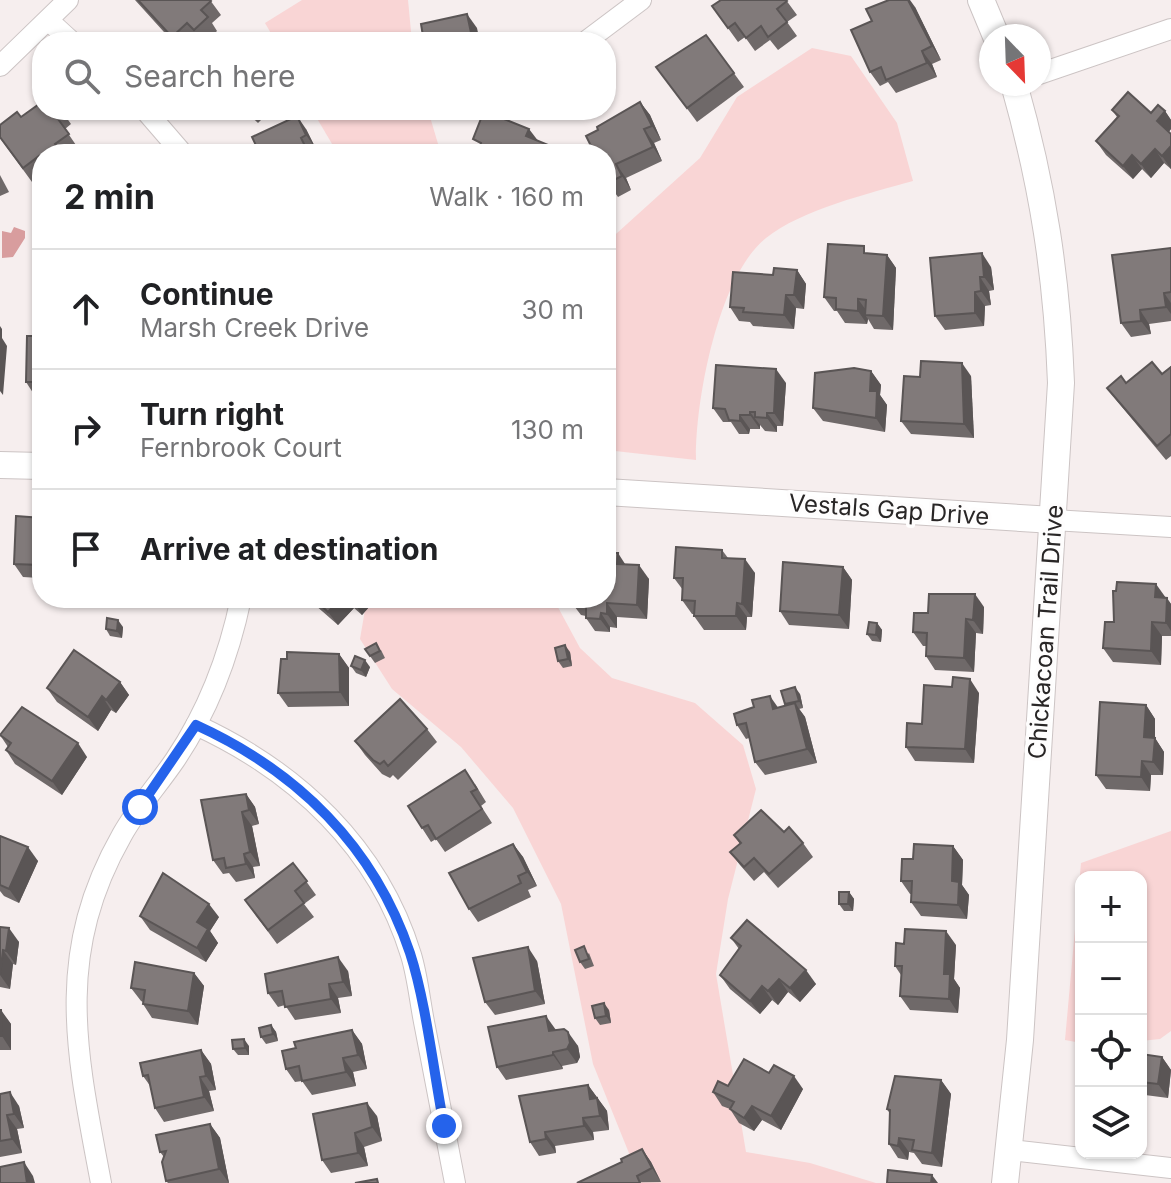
<!DOCTYPE html>
<html lang="en">
<head>
<meta charset="utf-8">
<style>
	body { margin:0; font-family:Inter,sans-serif; background:#f6f6f6; color:#202124 }
	.controls { position:absolute; right:24px; bottom:24px; display:grid; overflow:hidden; border-radius:16px; box-shadow:0 2px 6px #0004 }
	.controls button { width:72px; height:72px; display:grid; place-items:center; padding:0; border:0; border-bottom:2px solid #e0e0e0; background:#fff; color:#202124; font:40px sans-serif }
	.compass { position:absolute; left:979px; top:24px; width:72px; height:72px; border-radius:50%; background:#fff; box-shadow:0 2px 6px #0004; rotate:157deg }
	.stop { position:absolute; width:24px; height:24px; margin:-18px; border:6px solid #2563eb; border-radius:50%; background:#fff }
	.stop.end { background:#2563eb; border-color:#fff; box-shadow:0 2px 8px #0008 }
	.list { margin:0; padding:0; list-style:none }
	h2 { display:flex; justify-content:space-between; align-items:center; height:104px; margin:0; padding:0 32px; font-size:34px }
	h2 small { font-size:26px; font-weight:400; color:#757577 }
	.list li { display:grid; grid-template-columns:52px 1fr auto; gap:24px; align-items:center; box-sizing:border-box; height:120px; padding:0 32px; border-top:2px solid #e0e0e0 }
	.list b { display:block; font-size:30px; white-space:nowrap }
	.list p { margin:0; font-size:26px; white-space:nowrap; color:#757577 }
	.list em { font-size:26px; font-style:normal; color:#757577 }
	.icon { flex:none; width:44px; height:44px; fill:none; stroke:currentColor; stroke-width:2; stroke-linecap:round; stroke-linejoin:round }
	.map { position:relative; flex:none; width:1171px; height:1183px; overflow:hidden }
	.search { position:absolute; background:#fff; box-shadow:0 2px 6px #0004; left:32px; top:32px; width:584px; height:88px; display:flex; align-items:center; gap:20px; box-sizing:border-box; padding:0 28px; border-radius:32px; color:#757577; font-size:30px }
	.panel { position:absolute; background:#fff; box-shadow:0 2px 6px #0004; left:32px; top:144px; width:584px; height:464px; border-radius:32px }
	.map>svg:first-child { display:block }
	.green { fill:#f9d5d5 }
	.water { fill:#d89d9e }
	.lines { fill:none; stroke-linecap:round; stroke-linejoin:round }
	.minor-casing { stroke:#ccc4c4; stroke-width:22 }
	.tertiary-casing { stroke:#ccc4c4; stroke-width:28 }
	.minor { stroke:#fff; stroke-width:20 }
	.tertiary { stroke:#fff; stroke-width:26 }
	.wall { fill:#6f6969 }
	.shaded-wall { fill:#5a5555 }
	.building { fill:#817a7a; stroke:#5a5555; stroke-width:2 }
	.route { stroke:#2563eb; stroke-width:10 }
	.labels { text-anchor:middle; stroke-width:7; stroke-linejoin:round; paint-order:stroke }
	.street-label { font-size:24px; fill:#292626; stroke:#fefdfd }
</style>
</head>
<body>
<div class="map">
<svg width="1171" height="1183" viewBox="0 0 1171 1183">
	<rect width="100%" height="100%" fill="#f6eeee"/>
	<g class="green">
		<path d="M302,0h106l4,42h-136l-11,-19z"/>
		<path d="M812,48l39,8 46,67 16,58c-43,12 -112,29 -147,57 -48,38 -71,164 -70,222l-90,-10v-207l94,-85 37,-61z"/>
		<path d="M312,110h116l13,44h-103z"/>
		<path d="M367,598h186l27,50 32,30 83,25 48,42 13,44 -28,110 -12,75 30,178 64,11 66,20h-235l-48,-119 -32,-160 -48,-96 -52,-61 -69,-58 -32,-50z"/>
		<path d="M1171,831v200l-11,8 -19,2v-164h-60v166l-16,-3 16,-177z"/>
	</g>
	<path class="water" d="M14,227l11,4v7l-12,19 -11,1v-27l9,2z"/>
	<g class="lines">
		<g class="minor-casing">
			<g id="minor">
				<path d="M49,21l23,21"/>
				<path d="M585,42l56,-42"/>
				<path d="M0,66l68,-66"/>
				<path d="M1039,74l132,-45"/>
				<path d="M145,110l38,44"/>
				<path d="M1053,520l118,7"/>
				<path d="M196,725c100,46 182,122 215,230 7,23 9,48 14,72 10,52 20,104 30,156"/>
				<path d="M1010,1150l161,18"/>
				<path d="M101,1183c-24,-128 -48,-227 21,-348 15,-27 36,-50 53,-75 33,-49 54,-104 66,-162"/>
			</g>
		</g>
		<g class="tertiary-casing">
			<g id="tertiary">
				<path d="M981,0l15,36"/>
				<path d="M0,465l42,1"/>
				<path d="M606,492l447,28"/>
				<path d="M1005,1183l15,-143 41,-657c-4,-106 -18,-197 -47,-299"/>
			</g>
		</g>
		<use href="#minor" class="minor"/>
		<use href="#tertiary" class="tertiary"/>
	</g>
	<g class="wall">
		<path d="M135,0h75l11,15 -9,8 5,8 -11,11h-4l-6,-6 -6,6h-17z"/>
		<path d="M786,0l11,15 -10,7 10,14 -19,14 -8,-10 -15,11 -10,-14 -7,5 -26,-36z"/>
		<path d="M915,7l26,53 -9,4 5,13 -41,16 -8,-11 -8,4 -10,-14z"/>
		<path d="M706,35l38,52 -47,35 -31,-42z"/>
		<path d="M640,102l10,13 11,25 -7,3 8,18 -36,17 5,12 -13,7 -10,-14 -10,-53z"/>
		<path d="M61,110l10,14 -6,5 13,19 -8,6h-28v21l-10,7 -32,-44 21,-21z"/>
		<path d="M244,110h27l-13,13z"/>
		<path d="M1112,110l39,3 14,-2 6,9v9l-2,3 2,2v35l-7,-6 -13,15 -9,-9 -9,10 -27,-24 -10,-14 21,-24z"/>
		<path d="M306,129l10,20 -6,2 -50,3z"/>
		<path d="M0,175l9,17 -9,4z"/>
		<path d="M1171,248v73l-22,3 2,10 -20,3 -10,-14z"/>
		<path d="M870,254l17,1 9,13 -3,62 -19,-1 -6,-10 -1,5 -22,-1 -8,-12h-3l-10,-14z"/>
		<path d="M991,267l3,23 -5,1 2,14 -6,1 -1,20 -39,4 -10,-14z"/>
		<path d="M797,270l9,14 -2,25 -8,-1 -2,21 -41,-3 -3,-4 -11,-1 -9,-14 43,-32z"/>
		<path d="M42,336v60h-7l-9,-14z"/>
		<path d="M1171,366v90l-5,4 -49,-59 -10,-13 55,-14z"/>
		<path d="M871,371l10,14 -1,10 7,10 -2,27 -62,-11 -10,-13z"/>
		<path d="M971,376l3,62 -63,-4 -10,-13z"/>
		<path d="M786,383l-3,43h-6v6l-12,-1 -5,-6v4h-10l-1,5h-10l-8,-12h-8l-10,-14z"/>
		<path d="M42,518v66l-3,-6 -16,-1 -9,-13z"/>
		<path d="M722,550l6,8 27,15 -3,44h-5l-1,13h-42l-10,-14 1,-2h-3l-10,-14 1,-10 -9,-12z"/>
		<path d="M625,564l24,15 -2,40 -30,-2v11l-7,-1v5l-15,-1 -9,-13v-2l-5,-1 -10,-13z"/>
		<path d="M843,567l9,13 -3,49 -60,-4 -9,-14z"/>
		<path d="M134,598h11l-8,4z"/>
		<path d="M307,598h70l-15,17 -8,-7 -16,17z"/>
		<path d="M1166,598l5,6v32h-9l-1,29 -48,-3 -10,-14 11,-26z"/>
		<path d="M984,607l-1,27 -7,-1 -2,39 -39,-2 -9,-14v-10h-3l-10,-14 15,-19z"/>
		<path d="M877,623l5,7 -1,12 -9,-1 -5,-7z"/>
		<path d="M123,627l-1,11 -12,-2 -4,-7z"/>
		<path d="M381,650l4,8 -10,5 -5,-7z"/>
		<path d="M570,652l2,14 -9,2 -5,-7z"/>
		<path d="M339,654l10,14v38l-61,1 -10,-14z"/>
		<path d="M351,666l19,1 -4,10 -10,-4z"/>
		<path d="M120,682l9,13 -13,18 -5,-3 -13,21 -41,-29 -10,-14z"/>
		<path d="M952,687l27,6 -5,70 -59,-2 -9,-14 16,-23z"/>
		<path d="M800,694l3,14 -4,1 6,8 12,46 -52,12 -10,-13 -6,-24 -3,1 -9,-14 49,-19 -1,-2z"/>
		<path d="M1146,705l9,14v19l9,14 -1,23h-12l-1,16 -44,-2 -10,-14z"/>
		<path d="M427,729l10,13 -39,38 -5,-5 -3,3 -8,-4 -17,-19 -10,-14z"/>
		<path d="M0,735l87,22 -25,38 -47,-31 -9,-14 2,-3z"/>
		<path d="M475,784l11,18 -5,4 11,17 -47,29 -9,-13 -5,3 -9,-14z"/>
		<path d="M246,794l9,13 4,17 -7,2 8,40 -7,1 2,11 -19,4 -7,-9 -6,1 -10,-14z"/>
		<path d="M784,832l19,11 10,14 -35,31 -14,-16 -10,9 -14,-16 -10,-13 10,-8 -6,-9z"/>
		<path d="M0,836l38,25 -19,42 -15,-7 -4,-5z"/>
		<path d="M513,844l10,13 14,29 -9,4 3,7 -53,25 -9,-13z"/>
		<path d="M953,846l10,14 -1,25 7,10 -2,24 -46,-3 -10,-14 1,-8h-2l-9,-13 12,-22z"/>
		<path d="M293,863l23,32 -12,9 10,13 -37,27 -32,-44z"/>
		<path d="M849,892l5,7 -1,12h-9l-5,-7z"/>
		<path d="M140,916l79,1 -9,14 8,12 -12,19 -56,-32z"/>
		<path d="M0,927l19,15 -3,23 -3,-1 -3,25 -10,-2z"/>
		<path d="M731,938l85,46 -16,18 -12,-10 -10,13 -6,-5 -12,14 -30,-25 -10,-14 19,-26z"/>
		<path d="M956,945l-2,34 6,9 -2,25 -48,-3 -10,-14 1,-21 -6,-9z"/>
		<path d="M589,953l5,13 -9,3 -5,-7z"/>
		<path d="M537,961l8,43 -50,11 -10,-13z"/>
		<path d="M348,971l4,25 -14,2 3,15 -46,7 -10,-15 -7,2 -10,-14z"/>
		<path d="M194,973l10,13 -6,39 -46,-7 -9,-14v-2l-2,-1 -10,-13z"/>
		<path d="M0,1010l11,14v26h-11v2z"/>
		<path d="M609,1010l2,13 -11,2 -5,-7z"/>
		<path d="M271,1025l5,7 2,9 -12,3 -5,-7z"/>
		<path d="M352,1030l10,14 5,25 -14,3 3,14 -44,9 -10,-14 -7,1 -9,-13 10,-21z"/>
		<path d="M556,1030l22,16 2,11 -3,6 -15,3 1,3 -57,11 -9,-13z"/>
		<path d="M249,1046v9h-11l-5,-6z"/>
		<path d="M1141,1048l5,7 16,2 9,13 -3,28 -23,-3 -1,7h-3z"/>
		<path d="M201,1050l10,14 5,26 -7,1 5,20 -50,11 -9,-14 -4,-21 -8,-11z"/>
		<path d="M769,1073l34,16 -22,41 -19,-10 -8,11 -15,-8 -9,-14 -8,-3 -9,-14z"/>
		<path d="M941,1080l10,14 -9,73 -20,-3 -8,-11 -5,-1 -1,8 -10,-2 -9,-14 1,-30 -3,-5z"/>
		<path d="M588,1085l19,26 2,19 -16,2 1,8 -39,6 1,7 -17,3 -9,-14z"/>
		<path d="M0,1094l19,12 5,22 -7,1 5,24 -22,4z"/>
		<path d="M377,1116l5,25 -18,6 4,19 -37,7 -9,-13z"/>
		<path d="M210,1124l10,14 9,45h-61l-2,-2 -2,-24 -4,-5z"/>
		<path d="M642,1149l9,13 10,20 -84,1 45,-21z"/>
	</g>
	<g class="shaded-wall">
		<path d="M908,0h2l5,7 26,53 -9,-14z"/>
		<path d="M467,14l10,14 3,14h-7z"/>
		<path d="M922,51l10,13 5,13 -10,-14z"/>
		<path d="M640,102l10,13 11,25 -9,-14z"/>
		<path d="M1165,111l6,9v9l-5,5 -9,-13z"/>
		<path d="M297,116l9,13 10,20 -10,-14z"/>
		<path d="M529,129l10,13 -13,-6z"/>
		<path d="M644,129l10,14 8,18 -9,-14z"/>
		<path d="M1171,146v23l-9,-13z"/>
		<path d="M1155,149l9,14 -13,15 -10,-14z"/>
		<path d="M1132,155l10,14 -9,10 -10,-13z"/>
		<path d="M616,164l10,14 5,12 -9,-14z"/>
		<path d="M982,253l9,14 3,23 -10,-13z"/>
		<path d="M887,255l9,13 -3,62 -10,-14z"/>
		<path d="M797,270l9,14 -2,25 -10,-14z"/>
		<path d="M980,277l9,14 2,14 -10,-14z"/>
		<path d="M975,292l10,14 -1,20 -9,-13z"/>
		<path d="M1164,293l7,10v11l-5,-7z"/>
		<path d="M786,295l10,13 -2,21 -10,-14z"/>
		<path d="M858,299l10,14 -3,2 3,4 -1,5 -9,-13z"/>
		<path d="M1140,310l9,14 2,10 -10,-13z"/>
		<path d="M0,326l2,3v9l5,8 -4,49 -3,-4z"/>
		<path d="M962,363l9,13 3,62 -10,-14z"/>
		<path d="M776,369l10,14 -3,43 -9,-13z"/>
		<path d="M871,371l10,14 -1,10 7,10 -2,27 -9,-14 -6,-27z"/>
		<path d="M750,412l10,13v4l-10,-14z"/>
		<path d="M767,413l10,13v6l-10,-14z"/>
		<path d="M740,415l10,14 -1,5 -9,-13z"/>
		<path d="M618,553l9,14 -10,-3z"/>
		<path d="M745,559l10,14 -3,44 -10,-13z"/>
		<path d="M639,565l10,14 -2,40 -10,-14z"/>
		<path d="M843,567l9,13 -3,49 -10,-14z"/>
		<path d="M1156,584l10,14 -11,-1z"/>
		<path d="M975,594l9,13 -1,27 -10,-14z"/>
		<path d="M341,598h7l6,10 -16,17 -10,-13z"/>
		<path d="M355,598h22l-15,17 -9,-14z"/>
		<path d="M1167,598l4,6v27l-5,-8z"/>
		<path d="M607,603l10,14v11l-10,-14z"/>
		<path d="M737,603l10,14 -1,13 -10,-14z"/>
		<path d="M601,613l9,14v5l-10,-13z"/>
		<path d="M966,619l10,14 -2,39 -10,-14z"/>
		<path d="M118,620l5,7 -1,11 -5,-7z"/>
		<path d="M1152,622l10,14 -1,29 -10,-14z"/>
		<path d="M877,623l5,7 -1,12 -5,-7z"/>
		<path d="M565,645l5,7 2,14 -4,-7z"/>
		<path d="M339,654l10,14v38l-9,-14z"/>
		<path d="M365,660l5,7 -4,10 -5,-7z"/>
		<path d="M970,679l9,14 -5,70 -9,-14z"/>
		<path d="M120,682l9,13 -13,18 -10,-13z"/>
		<path d="M795,687l5,7 3,14 -4,-7z"/>
		<path d="M102,696l9,14 -13,21 -10,-14z"/>
		<path d="M770,696l9,13h-6z"/>
		<path d="M795,703l10,14 12,46 -10,-14z"/>
		<path d="M1146,705l9,14v19l9,14 -1,23 -10,-13 -9,-25z"/>
		<path d="M78,743l9,14 -25,38 -10,-14z"/>
		<path d="M1142,761l9,14 -1,16 -9,-14z"/>
		<path d="M246,794l9,13 4,17 -10,-14z"/>
		<path d="M242,812l10,14 8,40 -10,-14z"/>
		<path d="M513,844l10,13 14,29 -10,-14z"/>
		<path d="M953,846l10,14 -1,25 7,10 -2,24 -9,-14 -6,-24z"/>
		<path d="M28,847l10,14 -19,42 -10,-14z"/>
		<path d="M244,854l9,13 2,11 -9,-14z"/>
		<path d="M849,892l5,7 -1,12 -5,-7z"/>
		<path d="M209,904l10,13 -9,14 8,12 -12,19 -9,-14v-26z"/>
		<path d="M9,928l10,14 -3,23 -10,-14z"/>
		<path d="M946,931l10,14 -2,34 6,9 -2,25 -9,-14 -5,-25z"/>
		<path d="M528,947l9,14 8,43 -10,-13z"/>
		<path d="M3,950l10,14 -3,25 -10,-14z"/>
		<path d="M338,957l10,14 4,25 -9,-14z"/>
		<path d="M806,970l10,14 -16,18 -10,-14z"/>
		<path d="M194,973l10,13 -6,39 -10,-14z"/>
		<path d="M779,979l9,13 -10,13 -10,-14z"/>
		<path d="M329,984l9,14 3,15 -10,-14z"/>
		<path d="M762,986l10,14 -12,14 -10,-13z"/>
		<path d="M604,1003l5,7 2,13 -5,-7z"/>
		<path d="M1,1010l10,14v26l-9,-14z"/>
		<path d="M546,1016l10,14 -7,1z"/>
		<path d="M271,1025l5,7 2,9 -5,-7z"/>
		<path d="M352,1030l10,14 5,25 -9,-14z"/>
		<path d="M568,1032l10,14 2,11 -3,6 -10,-14z"/>
		<path d="M244,1039l5,7v9l-4,-7z"/>
		<path d="M201,1050l10,14 5,26 -10,-14z"/>
		<path d="M553,1052l9,14 1,3 -10,-14z"/>
		<path d="M1162,1057l9,13 -3,28 -10,-14z"/>
		<path d="M343,1058l10,14 3,14 -10,-14z"/>
		<path d="M794,1076l9,13 -22,41 -10,-14z"/>
		<path d="M200,1077l9,14 5,20 -10,-14z"/>
		<path d="M941,1080l10,14 -9,73 -10,-14z"/>
		<path d="M588,1085l19,26 2,19 -9,-14 -10,-17z"/>
		<path d="M1141,1089l4,6 -1,7 -3,-4z"/>
		<path d="M10,1092l9,14 5,22 -10,-14z"/>
		<path d="M367,1103l10,13 5,25 -10,-14z"/>
		<path d="M752,1106l10,14 -8,11 -10,-13z"/>
		<path d="M7,1115l10,14 5,24 -10,-14z"/>
		<path d="M583,1118l10,14 1,8 -10,-14z"/>
		<path d="M210,1124l10,14 9,45 -10,-14z"/>
		<path d="M545,1132l10,14 1,7 -10,-14z"/>
		<path d="M355,1133l9,14 4,19 -10,-13z"/>
		<path d="M899,1138l10,14 -1,8 -10,-14z"/>
		<path d="M642,1149l9,13 10,20 -9,-14z"/>
		<path d="M24,1162l9,14 2,7h-8z"/>
		<path d="M932,1175l6,8h-7z"/>
	</g>
	<g class="building">
		<path d="M138,0h72l1,1 -10,9 7,7 -14,13 -7,-7 -15,14z"/>
		<path d="M721,0h65l1,1 -10,8 10,13 -19,15 -7,-11 -15,12 -11,-15 -7,5 -16,-22z"/>
		<path d="M889,0h19l24,46 -10,5 5,12 -41,17 -5,-13 -11,5 -19,-42 21,-9 -6,-12z"/>
		<path d="M467,14l6,28h-49l-3,-18z"/>
		<path d="M706,35l28,38 -47,35 -31,-41z"/>
		<path d="M1128,92l23,21 7,-8 7,6 -8,10 14,13v12l-9,10 -7,-7 -14,15 -9,-9 -9,11 -27,-25 23,-25 -7,-6z"/>
		<path d="M42,102v8h19l-6,5 14,19 -14,10 8,10h-21v6l-3,-4 -16,12 -23,-31v-12l17,-13 4,5z"/>
		<path d="M640,102l12,24 -8,3 9,18 -37,17 6,12 -14,7 -2,-5v-24h-11l-9,-18 12,-6 -1,-3z"/>
		<path d="M484,111l45,18 -3,7 32,13 -2,5h-79l4,-11 -8,-4z"/>
		<path d="M297,116l9,19 -5,3 8,16h-49l-8,-17z"/>
		<path d="M828,244l36,2v7l23,2 -4,61 -18,-1 1,-15 -8,-1v12l-22,-2v-11l-12,-1z"/>
		<path d="M1171,248v44l-7,1 2,14 -26,3 1,11 -20,2 -9,-68z"/>
		<path d="M982,253l2,24h-4l1,14 -6,1v21l-40,3 -5,-58z"/>
		<path d="M774,268l23,2 -3,25h-8l-2,20 -41,-3 1,-4 -14,-1 3,-35 40,3z"/>
		<path d="M27,336h15v46h-16z"/>
		<path d="M921,361l41,2 2,61 -63,-3 3,-45 16,1z"/>
		<path d="M1152,362l10,12 9,-7v67l-14,12 -50,-58 14,-12 5,7z"/>
		<path d="M716,365l60,4 -2,44h-7v5l-12,-1v-5h-5v3h-10v6l-11,-1 -4,-11 -12,-1z"/>
		<path d="M854,368l17,3 -1,20h7l-1,27 -63,-10 2,-35z"/>
		<path d="M16,516l26,2v61h-3l1,-14 -26,-1z"/>
		<path d="M676,547l46,3v8l23,1 -3,45 -5,-1 -1,13h-42l1,-15 -13,-1 1,-22h-9z"/>
		<path d="M606,553h12l-1,11 22,1 -2,40 -30,-2v11l-6,-1 -1,6 -14,-1v-16h-15v-4h35z"/>
		<path d="M783,562l60,5 -4,48 -59,-4z"/>
		<path d="M1117,582l39,2 -1,13 12,1 -1,25 -14,-1 -1,29 -48,-3 2,-26h9l-1,-31h3z"/>
		<path d="M929,594h46l-2,26 -7,-1 -2,39 -38,-2 1,-23 -14,-1 1,-19h14z"/>
		<path d="M313,598h28l-13,14z"/>
		<path d="M107,618l11,2 -1,11 -11,-2z"/>
		<path d="M869,622l8,1 -1,12 -9,-1z"/>
		<path d="M376,643l4,8 -10,5 -5,-7z"/>
		<path d="M565,645l3,14 -10,2 -3,-13z"/>
		<path d="M74,650l46,32 -14,18 -4,-4 -14,21 -41,-29z"/>
		<path d="M287,652l52,2 1,38 -62,1 3,-34h6z"/>
		<path d="M355,656l10,4 -4,10 -10,-4z"/>
		<path d="M953,677l17,2 -5,70 -59,-2 1,-24 15,1 2,-39 28,2z"/>
		<path d="M795,687l4,14 -14,3 -4,-13z"/>
		<path d="M770,696l3,13 22,-6 12,46 -52,13 -9,-39 -9,2 -3,-11 20,-7 -2,-7z"/>
		<path d="M400,699l27,30 -39,37 -4,-5 -4,3 -7,-4 -18,-19z"/>
		<path d="M1100,702l46,3 -2,32 11,1 -2,24 -11,-1 -1,16 -45,-2z"/>
		<path d="M22,707l56,36 -26,38 -46,-31 5,-7 -11,-8z"/>
		<path d="M465,770l12,19 -6,3 11,17 -46,30 -8,-14 -6,3 -14,-22z"/>
		<path d="M246,794l3,16 -7,2 8,40 -6,2 2,10 -20,4 -2,-10 -11,2 -12,-60z"/>
		<path d="M761,810l23,22 5,-5 14,16 -34,31 -15,-16 -10,9 -14,-15 11,-9 -7,-8z"/>
		<path d="M0,836l28,11 -19,42 -9,-4z"/>
		<path d="M513,844l14,28 -9,4 3,7 -52,26 -20,-36z"/>
		<path d="M914,844l39,2 -1,35 7,1 -1,23 -47,-3 1,-21h-11l1,-22h11z"/>
		<path d="M293,863l14,18 -12,10 9,12 -36,27 -23,-30z"/>
		<path d="M163,873l46,31 -12,18 11,7 -11,19 -57,-32z"/>
		<path d="M839,892h10l-1,12h-9z"/>
		<path d="M747,920l59,50 -16,18 -11,-9 -11,12 -6,-5 -12,15 -30,-26 21,-29 -10,-8z"/>
		<path d="M0,927l9,1 -3,23 -3,-1 -3,25z"/>
		<path d="M905,929l41,2 -2,43h6l-1,25 -49,-3 2,-30h-7l1,-23 8,1z"/>
		<path d="M584,946l5,13 -9,3 -5,-12z"/>
		<path d="M528,947l7,44 -50,11 -12,-44z"/>
		<path d="M338,957l5,25 -14,2 2,15 -46,8 -3,-16 -14,2 -3,-19z"/>
		<path d="M135,962l59,11 -6,38 -45,-7 2,-14 -14,-2z"/>
		<path d="M604,1003l2,13 -11,2 -3,-12z"/>
		<path d="M0,1010h1l1,26h-2z"/>
		<path d="M546,1016l3,15 15,-2 4,3 2,11 -3,6 -14,3v3l-56,12 -9,-40z"/>
		<path d="M271,1025l2,9 -12,3 -2,-9z"/>
		<path d="M352,1030l6,25 -15,3 3,14 -44,9 -3,-15 -13,3 -4,-18 14,-3 -2,-6z"/>
		<path d="M244,1039l1,9 -12,1 -1,-9z"/>
		<path d="M201,1050l5,26 -6,1 4,20 -49,11 -7,-33 -5,1 -3,-13z"/>
		<path d="M1141,1054l21,3 -4,27 -17,-2z"/>
		<path d="M744,1059l25,14 5,-8 20,11 -23,40 -19,-10 -8,12 -14,-9 4,-7 -21,-10 5,-11 10,5z"/>
		<path d="M895,1076l46,4 -9,73 -20,-3 2,-10 -15,-2 -1,8 -9,-2 1,-34 -3,-1z"/>
		<path d="M588,1085l2,14 7,-1 3,18 -17,2 1,8 -39,6 1,7 -16,3 -11,-46z"/>
		<path d="M10,1092l4,22 -7,1 5,24 -12,2v-47z"/>
		<path d="M367,1103l5,24 -17,6 3,20 -36,7 -9,-46z"/>
		<path d="M210,1124l9,45 -53,12 -4,-19 4,-11 -6,1 -4,-17z"/>
		<path d="M642,1149l10,19 -15,8 3,7h-63l45,-21 -1,-3z"/>
		<path d="M24,1162l3,21h-27v-16z"/>
		<path d="M888,1170l44,5 -1,8h-44z"/>
		<path d="M377,1179l1,4h-23z"/>
	</g>
	<g class="lines">
		<path class="route" d="M140,807l56,-82c101,46 178,121 214,228 16,49 24,121 34,173"/>
	</g>
	<g class="labels">
		<g class="street-label">
			<text transform="translate(889 510) rotate(4)" y="8">Vestals Gap Drive</text>
			<text transform="translate(1046 632) rotate(-86)" y="8">Chickacoan Trail Drive</text>
		</g>
	</g>
</svg>
<div class="controls">
<button>+</button>
<button>−</button>
<button><svg class="icon" aria-label="locate" viewBox="0 0 24 24"><circle cx="12" cy="12" r="6"/><path d="M12 2v4M12 18v4M2 12h4M18 12h4"/></svg></button>
<button><svg class="icon" aria-label="layers" viewBox="0 0 24 24"><path d="M12 4l9 5-9 5-9-5zM3 14l9 5 9-5"/></svg></button>
</div>
<svg class="compass" viewBox="-18 -18 36 36"><path d="M0-13l5 13h-10z" fill="#e53935"/><path d="M0 13l5-13h-10z" fill="#757577"/></svg>
<div class="stop" style="left:140px;top:807px"></div>
<div class="stop end" style="left:444px;top:1126px"></div>
<div class="search"><svg class="icon" aria-label="search" viewBox="0 0 24 24"><circle cx="10" cy="10" r="6"/><path d="M15 15l6 6"/></svg>Search here</div>
<section class="panel">
<h2>2 min<small>Walk · 160 m</small></h2>
<ul class="list">
<li><svg class="icon" aria-label="ahead" viewBox="0 0 24 24"><path d="M12 20V5M6 11l6-6 6 6"/></svg><div><b>Continue</b><p>Marsh Creek Drive</p></div><em>30 m</em></li>
<li><svg class="icon" aria-label="right" viewBox="0 0 24 24"><path d="M7 20v-9h11M14 6l5 5-5 5"/></svg><div><b>Turn right</b><p>Fernbrook Court</p></div><em>130 m</em></li>
<li><svg class="icon" aria-label="arrive" viewBox="0 0 24 24"><path d="M6 21V4h12l-3 4 3 4H6"/></svg><div><b>Arrive at destination</b></div></li>
</ul>
</section>
</div>
</body>
</html>
